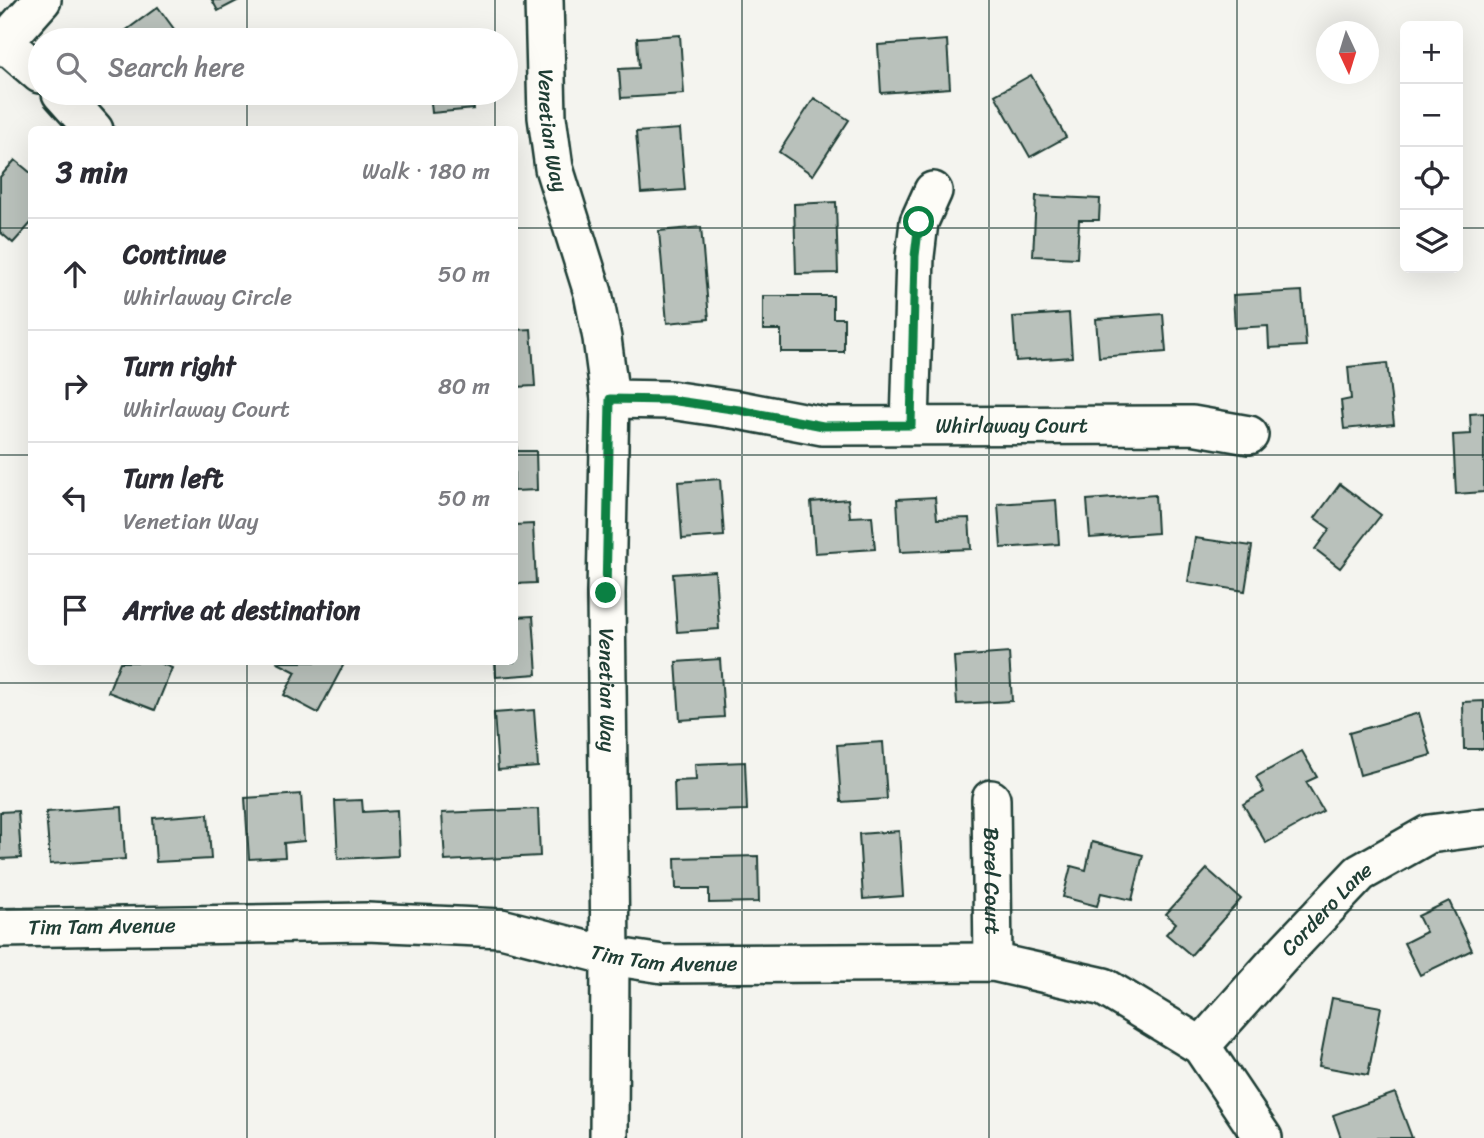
<!DOCTYPE html>
<html lang="en">
<head>
<meta charset="utf-8">
<style>
	body { margin:0; font-family:Sriracha,sans-serif; background:#f2f2f3; color:#2b2b33 }
	.controls { position:absolute; right:21px; top:21px; display:grid; overflow:hidden; border-radius:10px; box-shadow:0 7px 28px #0002 }
	.controls button { width:63px; height:63px; display:grid; place-items:center; padding:0; border:0; border-bottom:2px solid #e1e1e2; background:#fff; color:#2b2b33; font:35px sans-serif }
	.compass { position:absolute; left:1316px; top:21px; width:63px; height:63px; border-radius:50%; background:#fff; box-shadow:0 7px 28px #0002; rotate:176deg }
	.stop { position:absolute; width:21px; height:21px; margin:-16px; border:5px solid #0b8043; border-radius:50%; background:#fff }
	.stop.end { background:#0b8043; border-color:#fff; box-shadow:0 2px 7px #0008 }
	.list { margin:0; padding:0; list-style:none }
	h2 { display:flex; justify-content:space-between; align-items:center; height:91px; margin:0; padding:0 28px; font-size:30px }
	h2 small { font-size:23px; font-weight:400; color:#7c7c81 }
	.list li { display:grid; grid-template-columns:46px 1fr auto; gap:21px; align-items:center; box-sizing:border-box; height:112px; padding:0 28px; border-top:2px solid #e1e1e2 }
	.list b { display:block; font-size:26px; white-space:nowrap }
	.list p { margin:0; font-size:23px; white-space:nowrap; color:#7c7c81 }
	.list em { font-size:23px; font-style:normal; color:#7c7c81 }
	.icon { flex:none; width:38px; height:38px; fill:none; stroke:currentColor; stroke-width:2; stroke-linecap:round; stroke-linejoin:round }
	.map { position:relative; flex:none; width:1484px; height:1138px; overflow:hidden }
	.search { position:absolute; background:#fff; box-shadow:0 7px 28px #0002; left:28px; top:28px; width:490px; height:77px; display:flex; align-items:center; gap:18px; box-sizing:border-box; padding:0 24px; border-radius:38px; color:#7c7c81; font-size:26px }
	.panel { position:absolute; background:#fff; box-shadow:0 7px 28px #0002; left:28px; top:126px; width:490px; height:539px; border-radius:10px }
	.map>svg:first-child { display:block }
	.building { fill:#b9c1bb; stroke:#1f3d34; stroke-width:2 }
	.lines { fill:none; stroke-linecap:round; stroke-linejoin:round }
	.minor-casing { stroke:#1f3d34; stroke-width:42 }
	.minor { stroke:#fdfcf7; stroke-width:37 }
	.route { stroke:#0b8043; stroke-width:9 }
	.grid { fill:none; stroke:#1f3d34; stroke-width:2; stroke-opacity:0.55 }
	.labels { text-anchor:middle; stroke-width:7; stroke-linejoin:round; paint-order:stroke }
	.street-label { font-size:21px; fill:#1f3d34; stroke:#fdfcf7 }
</style>
</head>
<body>
<div class="map">
<svg width="1484" height="1138" viewBox="0 0 1484 1138">
	<rect width="100%" height="100%" fill="#f4f4ef"/>
	<filter id="ink" filterUnits="userSpaceOnUse"><feTurbulence type="fractalNoise" baseFrequency=".0143" numOctaves="2"/><feDisplacementMap in="SourceGraphic" scale="14" xChannelSelector="R" yChannelSelector="G"/><feConvolveMatrix kernelMatrix="1 2 1 2 8 2 1 2 1" color-interpolation-filters="sRGB"/></filter>
	<g filter="url(#ink)">
		<g class="building">
			<path d="M212,0h27l-21,11z"/>
			<path d="M158,7l24,33h-57l-4,-6z"/>
			<path d="M680,35l4,59 -63,4 -2,-29 20,-1 -2,-30z"/>
			<path d="M947,40l3,48 -69,5 -3,-48z"/>
			<path d="M1031,75l35,62 -36,20 -35,-62z"/>
			<path d="M430,93h42l2,16 -42,4z"/>
			<path d="M814,98l35,22 -36,55 -34,-23z"/>
			<path d="M680,129l5,61 -44,3 -5,-61z"/>
			<path d="M15,160l17,14v48l-19,21 -13,-11v-55z"/>
			<path d="M1036,196l64,3 -1,21h-20l-2,38 -44,-2z"/>
			<path d="M836,202l2,71 -42,1 -2,-70z"/>
			<path d="M701,227l8,92 -42,4 -8,-92z"/>
			<path d="M1302,291l4,55 -37,2 -1,-22 -33,2 -2,-33z"/>
			<path d="M763,296h70v22h11v34h-63v-22h-18z"/>
			<path d="M1069,313l3,44 -56,4 -3,-44z"/>
			<path d="M1163,314l3,38 -67,5 -3,-38z"/>
			<path d="M531,329l4,57 -21,1v-57z"/>
			<path d="M1387,363l7,61 -50,5 -3,-28 10,-2 -3,-32z"/>
			<path d="M1484,413v79l-28,2 -3,-59 18,-1 -1,-20z"/>
			<path d="M514,430l3,21h19l1,39 -23,1z"/>
			<path d="M720,479l4,57 -42,3 -4,-57z"/>
			<path d="M1340,484l41,31 -41,53 -25,-19 15,-20 -15,-11z"/>
			<path d="M1155,495l2,38 -67,5 -3,-38z"/>
			<path d="M935,497l2,22 32,-1 2,31 -71,3 -3,-53z"/>
			<path d="M848,499l2,18 22,-1 3,33 -60,4 -4,-51z"/>
			<path d="M1056,500l3,44 -58,4 -3,-44z"/>
			<path d="M533,524l3,59 -22,1v-59z"/>
			<path d="M1195,538l57,8 -7,45 -57,-9z"/>
			<path d="M715,571l4,58 -42,3 -4,-58z"/>
			<path d="M533,616l4,58 -41,3 -1,-15h19v-45z"/>
			<path d="M1009,653l3,48 -55,3 -3,-47z"/>
			<path d="M720,659l4,58 -44,3 -4,-58z"/>
			<path d="M120,662h37l15,6 -17,42 -47,-18z"/>
			<path d="M276,662h69l-27,51 -34,-18 12,-23z"/>
			<path d="M1484,701v48h-20l-1,-47z"/>
			<path d="M534,710l4,57 -40,3 -4,-57z"/>
			<path d="M1419,713l12,42 -71,20 -11,-42z"/>
			<path d="M883,742l4,57 -46,3 -4,-57z"/>
			<path d="M1302,751l15,26 -11,5 17,29 -57,32 -23,-39 21,-12 -8,-15z"/>
			<path d="M745,762l2,48 -72,2 -1,-31 22,-1 -1,-16z"/>
			<path d="M301,794l3,47 -20,2 1,14 -36,2 -4,-61z"/>
			<path d="M362,800l1,12 34,-2 2,46 -61,3 -3,-58z"/>
			<path d="M122,807l3,52 -75,5 -4,-52z"/>
			<path d="M538,809l2,47 -95,5 -3,-48z"/>
			<path d="M18,811l3,47 -21,1v-47z"/>
			<path d="M208,814l3,45 -55,3 -3,-44z"/>
			<path d="M899,831l4,65 -40,3 -4,-65z"/>
			<path d="M1092,842l51,13 -11,45 -31,-7 -4,13 -34,-9 8,-31 15,4z"/>
			<path d="M758,856l1,46 -50,1v-14h-33l-1,-31z"/>
			<path d="M1207,869l34,30 -50,56 -25,-21 10,-11 -10,-9z"/>
			<path d="M1449,901l23,49 -52,25 -16,-32 22,-11 -8,-16z"/>
			<path d="M1332,998l49,9 -13,68 -49,-9z"/>
			<path d="M1395,1093l17,45h-71l-8,-23z"/>
		</g>
		<g class="lines">
			<g class="minor-casing">
				<g id="minor">
					<path id="s1" d="M544,0l3,117 7,51 39,125 9,45 8,61 -4,194 4,363 -1,182"/>
					<path d="M0,39l40,35"/>
					<path d="M0,47l42,-47"/>
					<path d="M61,93l33,37"/>
					<path id="s2" d="M610,399l60,1 69,10 84,16 369,-1 57,10"/>
					<path d="M910,425l5,-169 4,-34 14,-31"/>
					<path id="s3" d="M991,799l2,163"/>
					<path id="s4" d="M0,928l367,-6 134,6 109,28 53,8 330,-2 111,25 97,59 62,92"/>
					<path id="s5" d="M1201,1046l85,-95 74,-78 69,-39 55,-7"/>
				</g>
			</g>
			<use href="#minor" class="minor"/>
		</g>
	</g>
	<g class="lines" filter="url(#ink)">
		<path class="route" d="M606,593l4,-194 60,1 69,10 84,16 88,-1 4,-169 4,-34"/>
	</g>
	<path class="grid" d="M247,0v40M495,0v40M742,0v1138M989,0v1138M1237,0v1138M247,93v37M495,93v37M0,228h32M514,228h891M1458,228h26M0,455h32M514,455h970M247,662v476M495,662v476M0,683h1484M0,910h1484"/>
	<g class="labels">
		<g class="street-label">
			<text dy="7" stroke="none"><textPath href="#s1" startOffset="131">Venetian Way</textPath></text>
			<text dy="7" stroke="none"><textPath href="#s2" startOffset="404">Whirlaway Court</textPath></text>
			<text dy="7" stroke="none"><textPath href="#s1" startOffset="698">Venetian Way</textPath></text>
			<text dy="7" stroke="none"><textPath href="#s3" startOffset="82">Borel Court</textPath></text>
			<text dy="7" stroke="none"><textPath href="#s5" startOffset="186">Cordero Lane</textPath></text>
			<text dy="7" stroke="none"><textPath href="#s4" startOffset="102">Tim Tam Avenue</textPath></text>
			<text dy="7" stroke="none"><textPath href="#s4" startOffset="668">Tim Tam Avenue</textPath></text>
		</g>
	</g>
</svg>
<div class="controls">
<button>+</button>
<button>−</button>
<button><svg class="icon" aria-label="locate" viewBox="0 0 24 24"><circle cx="12" cy="12" r="6"/><path d="M12 2v4M12 18v4M2 12h4M18 12h4"/></svg></button>
<button><svg class="icon" aria-label="layers" viewBox="0 0 24 24"><path d="M12 4l9 5-9 5-9-5zM3 14l9 5 9-5"/></svg></button>
</div>
<svg class="compass" viewBox="-18 -18 36 36"><path d="M0-13l5 13h-10z" fill="#e53935"/><path d="M0 13l5-13h-10z" fill="#7c7c81"/></svg>
<div class="stop" style="left:919px;top:222px"></div>
<div class="stop end" style="left:606px;top:593px"></div>
<div class="search"><svg class="icon" aria-label="search" viewBox="0 0 24 24"><circle cx="10" cy="10" r="6"/><path d="M15 15l6 6"/></svg>Search here</div>
<section class="panel">
<h2>3 min<small>Walk · 180 m</small></h2>
<ul class="list">
<li><svg class="icon" aria-label="ahead" viewBox="0 0 24 24"><path d="M12 20V5M6 11l6-6 6 6"/></svg><div><b>Continue</b><p>Whirlaway Circle</p></div><em>50 m</em></li>
<li><svg class="icon" aria-label="right" viewBox="0 0 24 24"><path d="M7 20v-9h11M14 6l5 5-5 5"/></svg><div><b>Turn right</b><p>Whirlaway Court</p></div><em>80 m</em></li>
<li><svg class="icon" aria-label="left" viewBox="0 0 24 24"><path d="M17 20v-9H6M10 6l-5 5 5 5"/></svg><div><b>Turn left</b><p>Venetian Way</p></div><em>50 m</em></li>
<li><svg class="icon" aria-label="arrive" viewBox="0 0 24 24"><path d="M6 21V4h12l-3 4 3 4H6"/></svg><div><b>Arrive at destination</b></div></li>
</ul>
</section>
</div>
</body>
</html>
